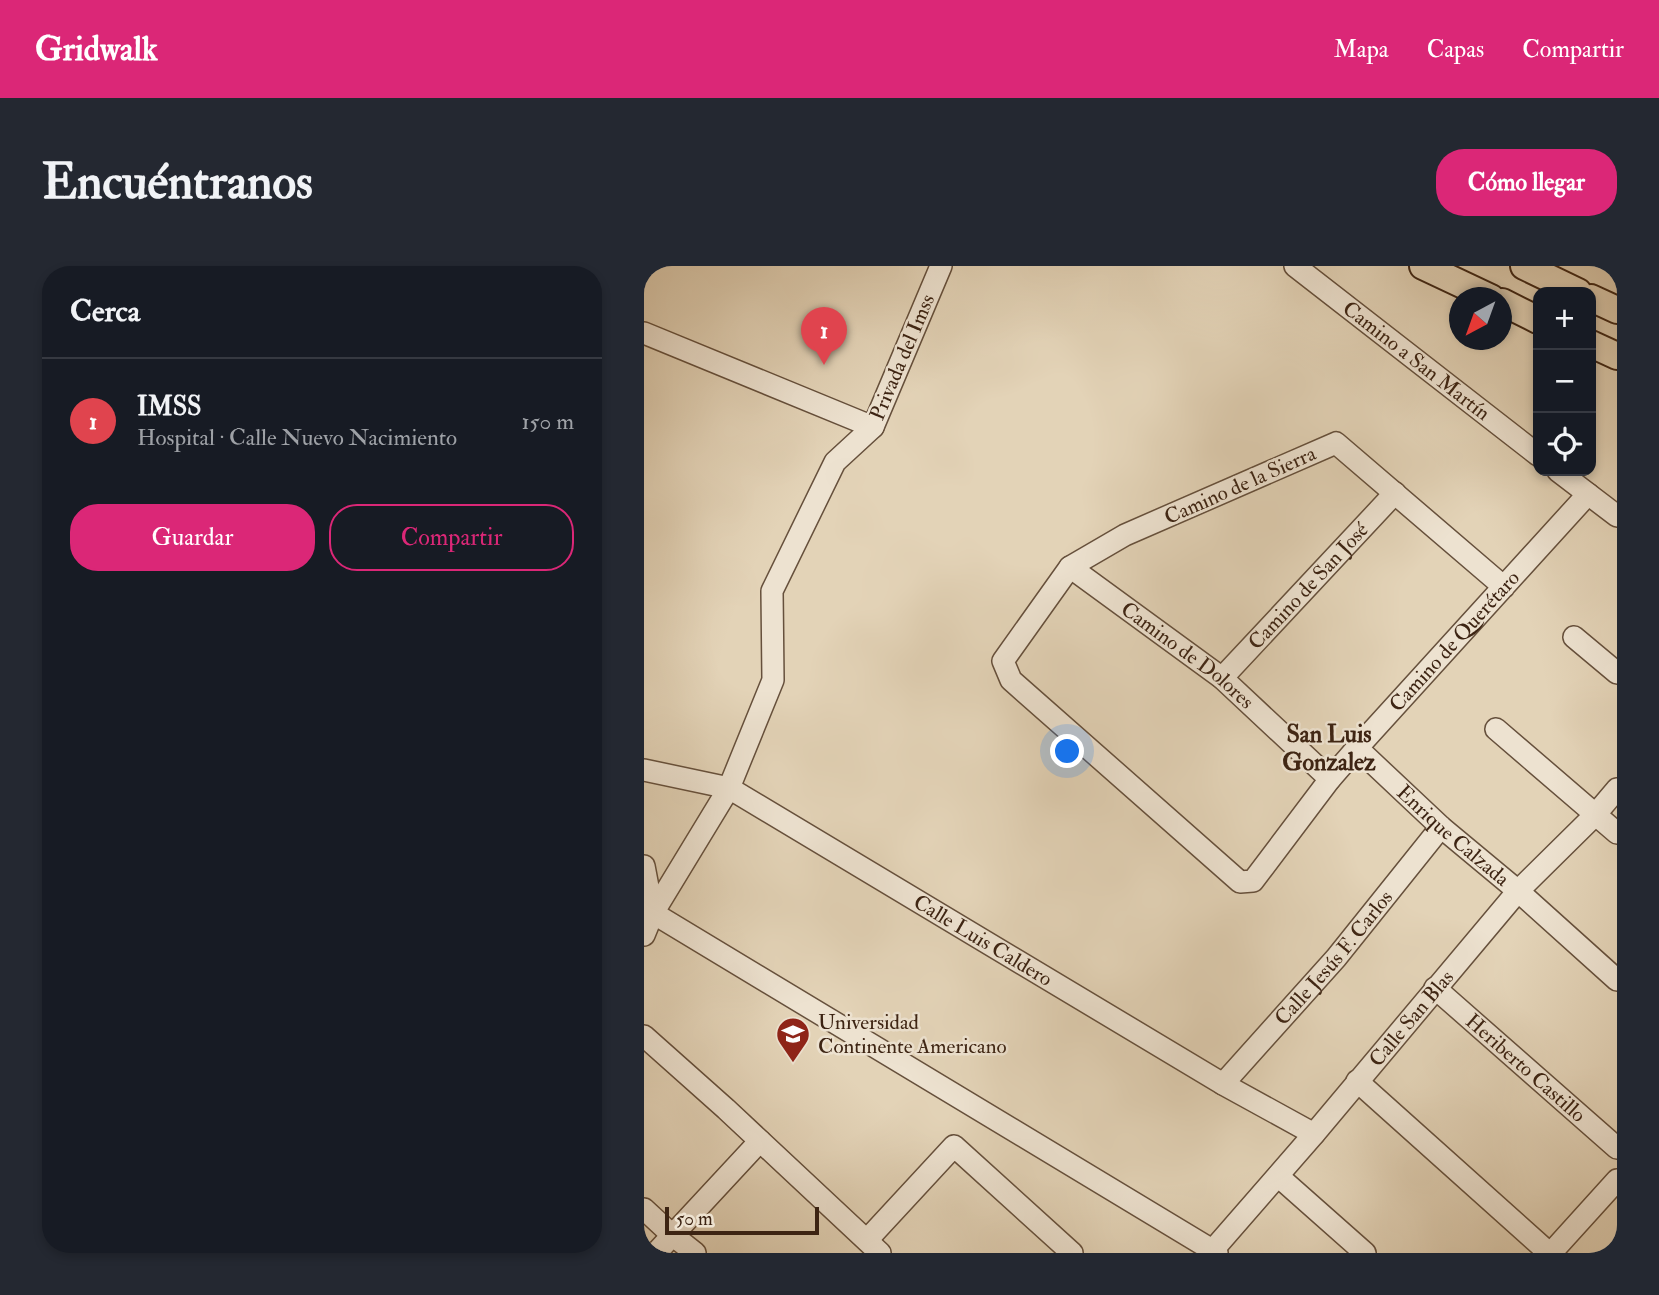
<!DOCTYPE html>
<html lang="es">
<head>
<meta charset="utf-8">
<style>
	body { margin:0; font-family:"IM FELL Double Pica",serif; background:#242831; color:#f1f3f6 }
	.controls { position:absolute; right:21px; top:21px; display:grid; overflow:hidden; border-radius:14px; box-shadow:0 4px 10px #0003 }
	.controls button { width:63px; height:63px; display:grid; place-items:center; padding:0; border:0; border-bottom:2px solid #363941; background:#171b24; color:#f1f3f6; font:35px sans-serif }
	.compass { position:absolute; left:805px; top:21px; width:63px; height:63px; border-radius:50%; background:#171b24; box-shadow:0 4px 10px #0003; rotate:221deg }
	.scale { position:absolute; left:21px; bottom:18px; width:154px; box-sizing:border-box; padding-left:7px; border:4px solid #3d2413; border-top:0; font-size:19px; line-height:24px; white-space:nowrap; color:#3d2413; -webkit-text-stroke:5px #ede2d0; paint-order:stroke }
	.you { position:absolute; left:424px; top:486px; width:24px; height:24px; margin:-18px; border:5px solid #fff; border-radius:50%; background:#1a73e8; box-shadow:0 0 0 10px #1a73e833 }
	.badge { display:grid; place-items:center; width:46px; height:46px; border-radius:50%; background:#db2777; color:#fff; font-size:23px; font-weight:700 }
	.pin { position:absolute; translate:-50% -58px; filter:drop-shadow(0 2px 4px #0008) }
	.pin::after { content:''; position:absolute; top:37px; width:24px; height:21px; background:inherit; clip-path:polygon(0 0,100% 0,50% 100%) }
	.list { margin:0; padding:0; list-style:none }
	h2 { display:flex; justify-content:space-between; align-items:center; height:91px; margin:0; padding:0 28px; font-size:30px }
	h2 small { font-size:23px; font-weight:400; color:#9ea1a6 }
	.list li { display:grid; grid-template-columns:46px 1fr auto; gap:21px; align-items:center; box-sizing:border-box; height:126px; padding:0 28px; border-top:2px solid #363941 }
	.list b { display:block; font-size:26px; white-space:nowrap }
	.list p { margin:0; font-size:23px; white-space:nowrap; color:#9ea1a6 }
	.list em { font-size:23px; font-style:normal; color:#9ea1a6 }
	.actions { display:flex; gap:14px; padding:21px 28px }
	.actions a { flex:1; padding:16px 0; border:2px solid #db2777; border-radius:28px; text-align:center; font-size:24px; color:#db2777 }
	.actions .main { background:#db2777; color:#fff }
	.icon { flex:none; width:38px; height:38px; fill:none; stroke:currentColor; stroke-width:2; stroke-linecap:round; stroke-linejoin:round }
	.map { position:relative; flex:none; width:973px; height:987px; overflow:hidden; border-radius:28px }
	header { display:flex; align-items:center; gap:42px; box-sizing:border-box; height:98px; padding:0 35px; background:#db2777; color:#fff }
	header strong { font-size:33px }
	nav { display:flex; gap:38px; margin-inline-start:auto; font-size:24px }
	.intro { display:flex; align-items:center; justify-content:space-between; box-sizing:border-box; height:168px; padding:0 42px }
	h1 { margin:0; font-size:49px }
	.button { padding:18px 32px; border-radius:28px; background:#db2777; color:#fff; font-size:24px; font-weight:700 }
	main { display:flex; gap:42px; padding:0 42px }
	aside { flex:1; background:#171b24; border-radius:28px; box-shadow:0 4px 10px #0003 }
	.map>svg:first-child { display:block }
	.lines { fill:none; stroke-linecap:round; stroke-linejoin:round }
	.minor-casing { stroke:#66503c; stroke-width:24 }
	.major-casing { stroke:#3d2413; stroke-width:30 }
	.minor { stroke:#ede2d0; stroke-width:21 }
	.major { stroke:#e3d3b7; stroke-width:26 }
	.labels { text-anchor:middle; stroke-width:5; stroke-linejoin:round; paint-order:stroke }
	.street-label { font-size:21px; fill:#3d2413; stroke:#ede2d0 }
	.poi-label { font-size:21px; fill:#3d2413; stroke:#ede2d0; text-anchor:start }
	.quarter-label { font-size:24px; font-weight:bold; fill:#3d2413; stroke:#ede2d0 }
</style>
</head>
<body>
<header>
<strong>Gridwalk</strong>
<nav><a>Mapa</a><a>Capas</a><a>Compartir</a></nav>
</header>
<div class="intro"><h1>Encuéntranos</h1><a class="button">Cómo llegar</a></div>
<main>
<aside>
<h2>Cerca<small></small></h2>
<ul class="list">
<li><span class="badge" style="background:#e0444e">1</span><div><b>IMSS</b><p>Hospital · Calle Nuevo Nacimiento</p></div><em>150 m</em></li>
</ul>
<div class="actions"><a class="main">Guardar</a><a>Compartir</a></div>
</aside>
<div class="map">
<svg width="973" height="987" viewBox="0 0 973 987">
	<rect width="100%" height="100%" fill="#e3d3b7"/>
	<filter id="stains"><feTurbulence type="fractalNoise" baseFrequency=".00286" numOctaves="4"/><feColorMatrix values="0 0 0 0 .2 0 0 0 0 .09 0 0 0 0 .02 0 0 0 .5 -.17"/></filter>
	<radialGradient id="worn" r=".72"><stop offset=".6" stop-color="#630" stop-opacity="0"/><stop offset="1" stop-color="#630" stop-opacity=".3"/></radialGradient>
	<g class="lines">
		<g class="minor-casing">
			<g id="minor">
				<path d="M297,0l-68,161 -38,35 -63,129 1,89 -44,108 -76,125 564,340"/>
				<path id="s1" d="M651,0l243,189"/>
				<path d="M0,67l229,94"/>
				<path d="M914,205l59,45"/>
				<path id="s2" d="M426,301l152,111 108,101"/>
				<path id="s3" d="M860,321l-168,-144 -211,92 -55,32 -67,94 8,19 229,202 13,-1 77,-102 27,-31 231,-254"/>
				<path d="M930,371l43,36"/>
				<path id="s4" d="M578,412l173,-185"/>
				<path d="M852,463l121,104"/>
				<path id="s5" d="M713,482l84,79 77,64 99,89"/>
				<path id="s6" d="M0,504l85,18 494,296 91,50"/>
				<path d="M0,600l9,47 -9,22"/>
				<path id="s7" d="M791,722l182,160"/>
				<path d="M0,770l82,73 154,144"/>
				<path d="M713,815l192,172"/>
				<path id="s8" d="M579,818l113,-126 105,-131"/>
				<path d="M634,910l87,77"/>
				<path d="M0,943l27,25 24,19"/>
				<path d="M223,974l87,-94 118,107"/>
				<path d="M12,987l104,-112"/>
				<path id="s9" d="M565,987l4,-3 101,-116 204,-243 77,-76 22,-26"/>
				<path d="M907,987l66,-73"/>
			</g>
		</g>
		<g class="major-casing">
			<g id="major">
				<path d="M779,0l68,32"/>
				<path d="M880,0l54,26"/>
				<path d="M947,32l26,12"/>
				<path d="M858,36l36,18"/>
				<path d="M947,78l26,12"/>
			</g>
		</g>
		<use href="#minor" class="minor"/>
		<use href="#major" class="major"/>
	</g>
	<defs>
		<g id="university-pin" transform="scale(1.75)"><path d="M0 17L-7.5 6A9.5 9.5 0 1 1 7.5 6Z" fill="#8f2418" stroke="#ede2d0"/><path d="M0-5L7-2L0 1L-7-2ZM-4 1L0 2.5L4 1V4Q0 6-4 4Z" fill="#fff"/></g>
	</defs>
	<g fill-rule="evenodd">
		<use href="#university-pin" x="149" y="768"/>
	</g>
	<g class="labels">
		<g class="street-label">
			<text transform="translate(258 91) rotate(-67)" y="7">Privada del Imss</text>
			<text dy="7" stroke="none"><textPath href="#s1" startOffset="154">Camino a San Martín</textPath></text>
			<text transform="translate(596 219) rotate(-24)" y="7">Camino de la Sierra</text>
			<text dy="7" stroke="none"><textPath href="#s4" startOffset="126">Camino de San José</textPath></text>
			<text dy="7" stroke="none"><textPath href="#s3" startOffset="1283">Camino de Querétaro</textPath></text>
			<text dy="7" stroke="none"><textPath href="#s2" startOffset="147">Camino de Dolores</textPath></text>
			<text dy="7" stroke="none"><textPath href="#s5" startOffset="130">Enrique Calzada</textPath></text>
			<text dy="7" stroke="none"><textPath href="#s6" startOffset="383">Calle Luis Caldero</textPath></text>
			<text dy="7" stroke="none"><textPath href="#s8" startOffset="168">Calle Jesús F. Carlos</textPath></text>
			<text dy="7" stroke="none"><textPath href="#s9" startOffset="310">Calle San Blas</textPath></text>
			<text dy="7" stroke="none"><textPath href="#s7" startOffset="121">Heriberto Castillo</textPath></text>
		</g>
		<g class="poi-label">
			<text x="174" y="763">Universidad<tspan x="174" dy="24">Continente Americano</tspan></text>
		</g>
		<g class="quarter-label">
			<text x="685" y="476">San Luis<tspan x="685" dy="28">Gonzalez</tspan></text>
		</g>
	</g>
	<rect width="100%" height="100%" filter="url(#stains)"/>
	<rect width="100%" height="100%" fill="url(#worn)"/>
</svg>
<div class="controls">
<button>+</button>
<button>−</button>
<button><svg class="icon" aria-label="locate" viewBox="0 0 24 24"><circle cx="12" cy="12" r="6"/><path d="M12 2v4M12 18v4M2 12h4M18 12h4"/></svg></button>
</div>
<svg class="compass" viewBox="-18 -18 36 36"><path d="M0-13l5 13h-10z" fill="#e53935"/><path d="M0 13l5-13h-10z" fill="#9ea1a6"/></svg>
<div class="scale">50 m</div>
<div class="you"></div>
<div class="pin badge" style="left:180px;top:99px;background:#e0444e">1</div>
</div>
</main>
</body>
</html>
